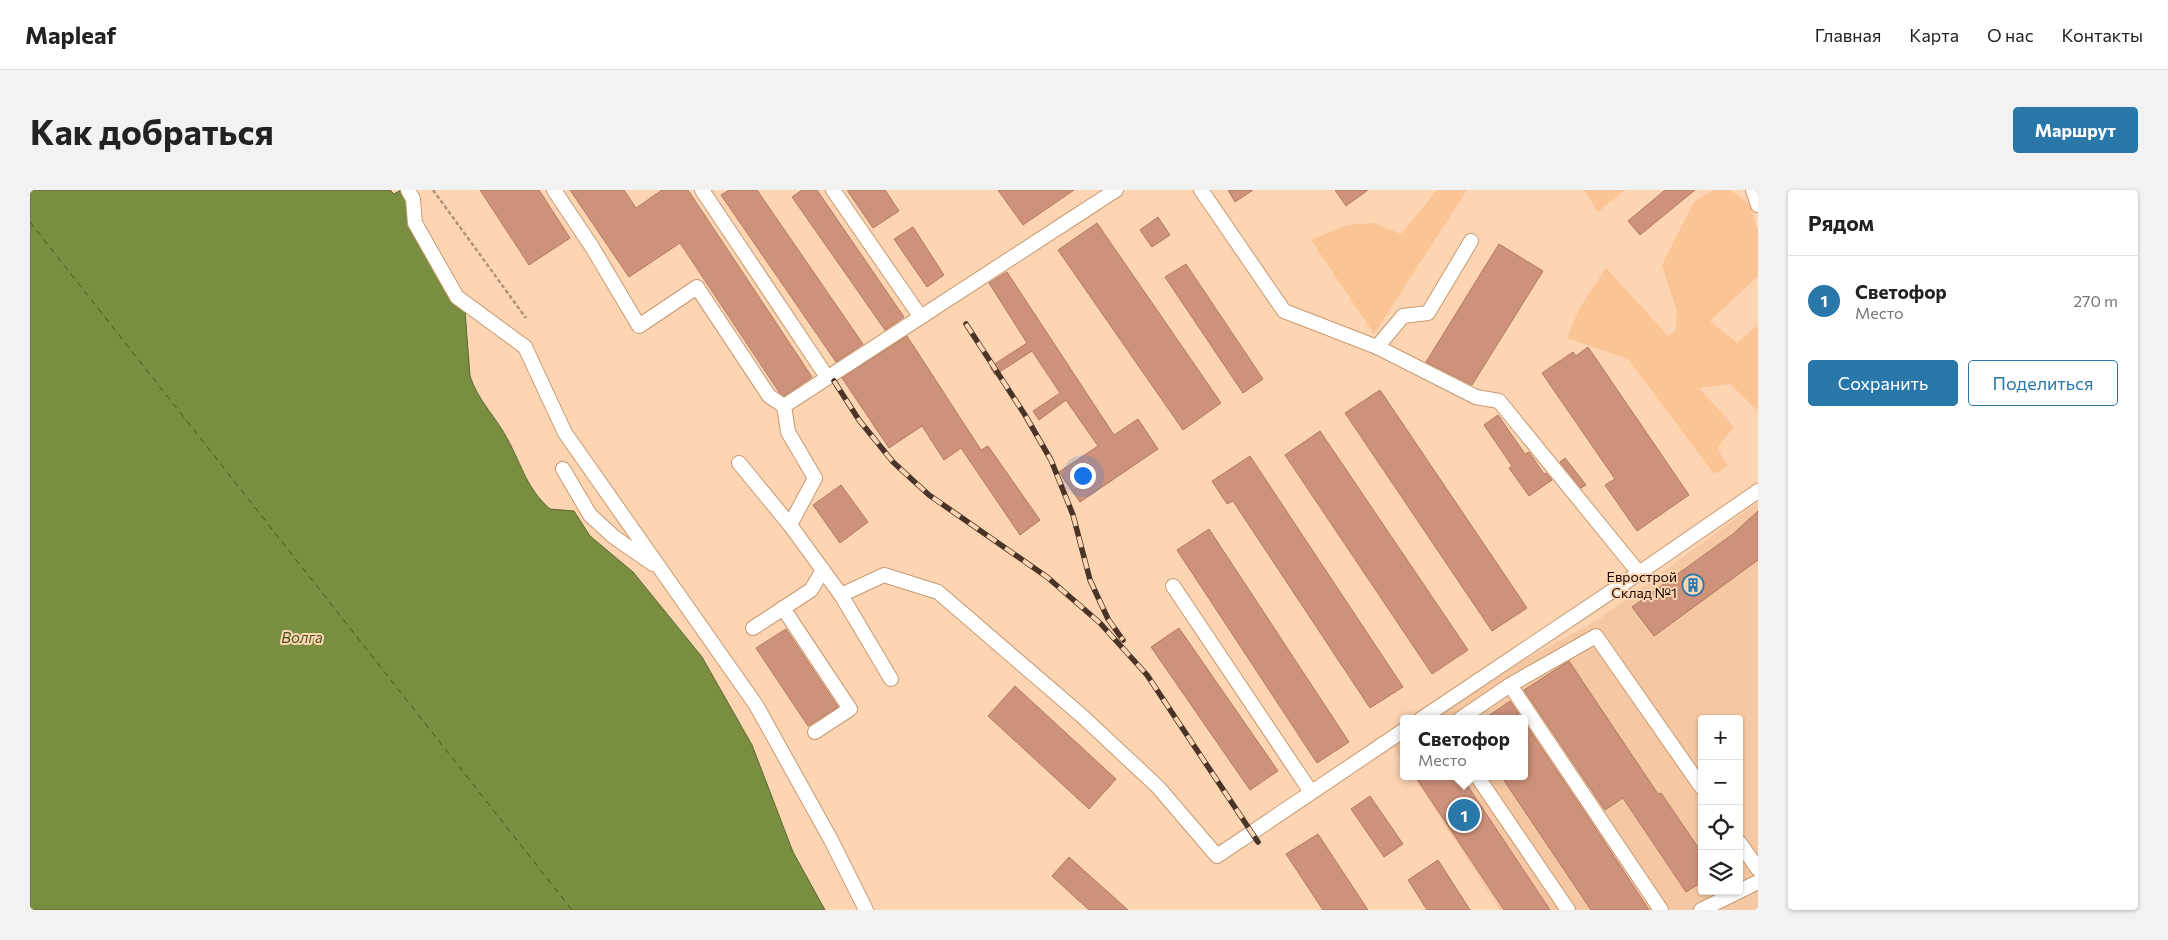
<!DOCTYPE html>
<html lang="ru">
<head>
<meta charset="utf-8">
<style>
	body { margin:0; font-family:Commissioner,sans-serif; background:#f2f2f2; color:#222 }
	.controls { position:absolute; right:15px; bottom:15px; display:grid; overflow:hidden; border-radius:5px; box-shadow:0 1px 4px #0004 }
	.controls button { width:45px; height:45px; display:grid; place-items:center; padding:0; border:0; border-bottom:1px solid #e0e0e0; background:#fff; color:#222; font:25px sans-serif }
	.you { position:absolute; left:1052px; top:285px; width:18px; height:18px; margin:-12px; border:4px solid #fff; border-radius:50%; background:#1a73e8; box-shadow:0 0 0 8px #1a73e833 }
	.badge { display:grid; place-items:center; width:32px; height:32px; border-radius:50%; background:#2a77a9; color:#fff; font-size:16px; font-weight:700 }
	.pin { position:absolute; translate:-50% -50%; border:2px solid #fff; box-shadow:0 1px 5px #0006 }
	.popup { position:absolute; left:1370px; top:525px; width:128px; height:65px; box-sizing:border-box; display:grid; place-content:center; border-radius:5px; background:#fff; filter:drop-shadow(0 1px 4px #0005); font-size:16px; white-space:nowrap; color:#767676 }
	.popup b { font-size:19px; color:#222 }
	.popup::after { content:''; position:absolute; left:50%; top:100%; margin-left:-10px; border:10px solid transparent; border-top-color:#fff }
	.list { margin:0; padding:0; list-style:none }
	h2 { display:flex; justify-content:space-between; align-items:center; height:65px; margin:0; padding:0 20px; font-size:21px }
	h2 small { font-size:16px; font-weight:400; color:#767676 }
	.list li { display:grid; grid-template-columns:32px 1fr auto; gap:15px; align-items:center; box-sizing:border-box; height:90px; padding:0 20px; border-top:1px solid #e0e0e0 }
	.list b { display:block; font-size:19px; white-space:nowrap }
	.list p { margin:0; font-size:16px; white-space:nowrap; color:#767676 }
	.list em { font-size:16px; font-style:normal; color:#767676 }
	.actions { display:flex; gap:10px; padding:15px 20px }
	.actions a { flex:1; padding:11px 0; border:1px solid #2a77a9; border-radius:5px; text-align:center; font-size:18px; color:#2a77a9 }
	.actions .main { background:#2a77a9; color:#fff }
	.icon { flex:none; width:28px; height:28px; fill:none; stroke:currentColor; stroke-width:2; stroke-linecap:round; stroke-linejoin:round }
	.map { position:relative; flex:none; width:1728px; height:720px; overflow:hidden; border-radius:5px }
	header { display:flex; align-items:center; gap:30px; box-sizing:border-box; height:70px; padding:0 25px; background:#fff; border-bottom:1px solid #e0e0e0 }
	header strong { font-size:24px }
	nav { display:flex; gap:28px; margin-inline-start:auto; font-size:18px }
	.intro { display:flex; align-items:center; justify-content:space-between; box-sizing:border-box; height:120px; padding:0 30px }
	h1 { margin:0; font-size:35px }
	.button { padding:12px 22px; border-radius:5px; background:#2a77a9; color:#fff; font-size:18px; font-weight:700 }
	main { display:flex; gap:30px; padding:0 30px }
	aside { flex:1; background:#fff; border-radius:5px; box-shadow:0 1px 4px #0004 }
	.map>svg:first-child { display:block }
	.built { fill:#f5c8a3; fill-rule:evenodd }
	.green { fill:#fbc494 }
	.water { fill:#7a8e41; stroke:#5c662e }
	.lines { fill:none; stroke-linecap:round; stroke-linejoin:round }
	.ferry { stroke:#45531b; stroke-width:1; stroke-dasharray:6 5; stroke-linecap:butt }
	.building { fill:#ce927b; stroke:#b37962 }
	.minor-casing { stroke:#c9996f; stroke-width:16 }
	.path { stroke:#b29178; stroke-width:2.5; stroke-dasharray:4 2.5; stroke-linecap:butt }
	.minor { stroke:#fff; stroke-width:14 }
	.rail-casing { stroke:#4a3427; stroke-width:5.5 }
	.rail { stroke:#fed5b3; stroke-width:4; stroke-dasharray:11; stroke-linecap:butt }
	.labels { text-anchor:middle; stroke-width:4; stroke-linejoin:round; paint-order:stroke }
	.poi-label { font-size:14px; fill:#170700; stroke:#fed5b3; text-anchor:end }
	.water-label { font-size:15px; font-style:italic; fill:#45531b; stroke:#fed5b3 }
</style>
</head>
<body>
<header>
<strong>Mapleaf</strong>
<nav><a>Главная</a><a>Карта</a><a>О нас</a><a>Контакты</a></nav>
</header>
<div class="intro"><h1>Как добраться</h1><a class="button">Маршрут</a></div>
<main>
<div class="map">
<svg width="1728" height="720" viewBox="0 0 1728 720">
	<rect width="100%" height="100%" fill="#fed5b3"/>
	<g class="built">
		<path d="M1728,312v408h-258l-87,-134h111v-57h-91l82,-54 84,-46zM1672,529h37v172h-37z"/>
		<path d="M1374,548v25l-11,-18z"/>
	</g>
	<g class="green">
		<path d="M1407,0h30l-93,144 -63,-94 36,-15 27,-2 27,11z"/>
		<path d="M1554,0h41l-27,22z"/>
		<path d="M1683,0h17l20,15 8,26v45l-48,45 27,22 21,-18v86l-28,-27 -31,4 35,39 -17,21 11,18 -14,8 -86,-115 -61,-21 12,-29 27,-41 62,68 8,-6 1,-19 -15,-46 32,-63z"/>
	</g>
	<path class="water" d="M0,0h360l4,4 7,-4 9,14 -3,10 2,6 56,91 5,65c8,25 27,42 38,64 14,26 19,49 42,69l24,2 16,25 43,36 69,85 50,88 41,107 32,58h-795z"/>
	<g class="lines">
		<path class="ferry" d="M0,32l542,688"/>
	</g>
	<g class="building">
		<path d="M450,0h59l31,48 -41,27z"/>
		<path d="M540,0h54l12,18 26,-18h26l124,187 -28,19 -5,-4 -99,-149 -51,34z"/>
		<path d="M699,0h28l106,154 -27,18 -115,-167z"/>
		<path d="M772,0h15l87,127 -19,13 -93,-133z"/>
		<path d="M817,0h38l14,21 -26,17z"/>
		<path d="M968,0h76l-51,35z"/>
		<path d="M1198,0h25l-18,12z"/>
		<path d="M1305,0h33l-22,16z"/>
		<path d="M1635,0h30l-55,45 -12,-14z"/>
		<path d="M1128,27l12,18 -18,12 -12,-17z"/>
		<path d="M1067,33l124,180 -38,27 -125,-180z"/>
		<path d="M883,37l31,48 -17,12 -33,-48z"/>
		<path d="M1469,54l44,27 -71,114 -46,-23z"/>
		<path d="M1156,74l77,115 -20,14 -78,-116z"/>
		<path d="M977,82l107,163 24,-16 20,30 -78,53 -21,-30 39,-26 -32,-46 -27,20 -6,-9 27,-18 -28,-42 -37,24 -5,-8 37,-24 -38,-60z"/>
		<path d="M877,146l74,114 7,-4 52,74 -20,15 -59,-87 -17,12 -22,-34 -33,22 -47,-70z"/>
		<path d="M1558,157l101,148 -52,36 -32,-46 10,-6 -73,-106 31,-21 3,4z"/>
		<path d="M1350,200l147,218 -35,23 -147,-218z"/>
		<path d="M1468,225l27,39 4,-2 15,22 2,-1 6,7 -23,16 -20,-28 3,-2 -28,-41z"/>
		<path d="M1290,241l148,219 -36,24 -147,-219z"/>
		<path d="M1220,266l153,231 -33,21 -137,-207 -6,3 -15,-23z"/>
		<path d="M1535,268l21,27 -5,3 -21,-26z"/>
		<path d="M811,295l27,37 -28,21 -27,-38z"/>
		<path d="M1728,321v49l-104,76 -22,-29 101,-73z"/>
		<path d="M1179,339l140,213 -32,21 -140,-213z"/>
		<path d="M1149,438l99,143 -28,19 -99,-143z"/>
		<path d="M756,439l52,78 -30,19 -52,-78z"/>
		<path d="M1539,471l89,133 3,-1 41,60v29l-16,10 -63,-94 -18,12 -81,-120z"/>
		<path d="M985,496l101,93 -27,30 -101,-93z"/>
		<path d="M1480,511l12,18h-38l19,-13z"/>
		<path d="M1494,532l66,98 59,90h-58l-90,-134h23z"/>
		<path d="M1385,586h46l89,134h-46z"/>
		<path d="M1340,606l33,48 -19,13 -33,-48z"/>
		<path d="M1288,644l50,76h-45l-37,-56z"/>
		<path d="M1039,667l59,53h-39l-37,-34z"/>
		<path d="M1408,670l32,50h-43l-19,-30z"/>
	</g>
	<g class="lines">
		<g class="minor-casing">
			<g id="minor">
				<path d="M378,0l5,9 2,24 42,74 68,50 40,86 191,272 75,135 35,70"/>
				<path d="M524,0l38,57 47,79 58,-39 72,109 15,10"/>
				<path d="M672,0l125,187"/>
				<path d="M803,0l87,126"/>
				<path d="M1086,0l-332,216 4,26 27,46 -25,47 51,70 43,-20 54,17 144,124 76,71 59,69 187,-126"/>
				<path d="M1171,0l83,121 93,36 99,50 23,4 140,172 119,-82"/>
				<path d="M1723,0l5,15"/>
				<path d="M1347,157l26,-31 25,-3 43,-72"/>
				<path d="M709,273l51,62"/>
				<path d="M533,279l27,46 24,22 39,27"/>
				<path d="M1143,396l138,206"/>
				<path d="M811,405l50,84"/>
				<path d="M753,418l67,101 -35,23"/>
				<path d="M723,438l58,-38 12,-20"/>
				<path d="M1480,495l151,225"/>
				<path d="M1391,529l218,-146"/>
				<path d="M1430,529l50,-34 86,-49 106,152"/>
				<path d="M1447,586l91,134"/>
				<path d="M1709,652l19,27"/>
				<path d="M1671,720l57,-28"/>
			</g>
		</g>
		<path class="path" d="M403,0l93,128"/>
		<use href="#minor" class="minor"/>
		<g class="rail-casing">
			<g id="rail">
				<path d="M936,134l59,91 26,45 22,55 17,65 18,39 15,21"/>
				<path d="M804,191l25,39 34,42 36,33 118,82 53,46 47,52 111,167"/>
			</g>
		</g>
		<use href="#rail" class="rail"/>
	</g>
	<defs>
		<g id="building-ring" transform="scale(1.125)"><circle r="9.5" fill="#fed5b3" stroke="#2a77a9" stroke-width="1.5"/><path d="M-4-6H4V6H1V3H-1V6H-4ZM-2.5-4.3h1.7v1.8h-1.7ZM.8-4.3h1.7v1.8H.8ZM-2.5-1h1.7V.8h-1.7ZM.8-1h1.7V.8H.8Z" fill="#2a77a9"/></g>
	</defs>
	<g fill-rule="evenodd">
		<use href="#building-ring" x="1663" y="395"/>
	</g>
	<g class="labels">
		<g class="poi-label">
			<text x="1647" y="392">Еврострой<tspan x="1647" dy="16">Склад №1</tspan></text>
		</g>
		<g class="water-label">
			<text x="272" y="453">Волга</text>
		</g>
	</g>
</svg>
<div class="controls">
<button>+</button>
<button>−</button>
<button><svg class="icon" aria-label="locate" viewBox="0 0 24 24"><circle cx="12" cy="12" r="6"/><path d="M12 2v4M12 18v4M2 12h4M18 12h4"/></svg></button>
<button><svg class="icon" aria-label="layers" viewBox="0 0 24 24"><path d="M12 4l9 5-9 5-9-5zM3 14l9 5 9-5"/></svg></button>
</div>
<div class="you"></div>
<div class="pin badge" style="left:1434px;top:625px">1</div>
<div class="popup"><b>Светофор</b>Место</div>
</div>
<aside>
<h2>Рядом<small></small></h2>
<ul class="list">
<li><span class="badge">1</span><div><b>Светофор</b><p>Место</p></div><em>270 m</em></li>
</ul>
<div class="actions"><a class="main">Сохранить</a><a>Поделиться</a></div>
</aside>
</main>
</body>
</html>
